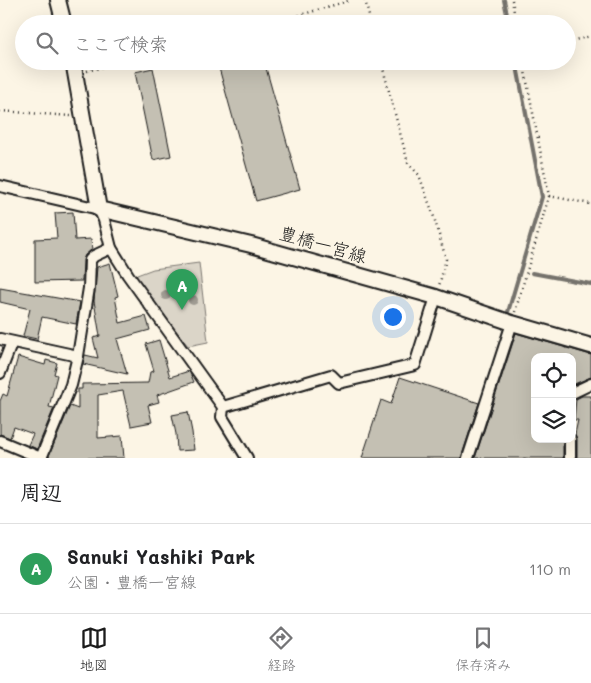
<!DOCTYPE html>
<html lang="ja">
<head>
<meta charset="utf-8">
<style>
	body { margin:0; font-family:Mali,"Klee One",sans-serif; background:#f2f2f2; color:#202124 }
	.controls { position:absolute; right:15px; bottom:15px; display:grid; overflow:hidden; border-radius:10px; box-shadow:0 5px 20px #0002 }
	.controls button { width:45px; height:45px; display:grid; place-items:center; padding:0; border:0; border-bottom:1px solid #e0e0e0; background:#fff; color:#202124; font:25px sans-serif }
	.you { position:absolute; left:392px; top:316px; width:18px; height:18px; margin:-12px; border:4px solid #fff; border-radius:50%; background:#1a73e8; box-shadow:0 0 0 8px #1a73e833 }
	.badge { display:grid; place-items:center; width:32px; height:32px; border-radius:50%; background:#1c1c1c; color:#fff; font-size:16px; font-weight:700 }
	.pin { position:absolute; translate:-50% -41px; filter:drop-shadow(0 1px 2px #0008) }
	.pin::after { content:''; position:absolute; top:26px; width:18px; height:15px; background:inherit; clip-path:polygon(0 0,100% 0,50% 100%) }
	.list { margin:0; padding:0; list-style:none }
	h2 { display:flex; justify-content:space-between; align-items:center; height:65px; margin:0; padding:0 20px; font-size:21px }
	h2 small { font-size:16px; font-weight:400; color:#757577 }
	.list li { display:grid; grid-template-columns:32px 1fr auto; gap:15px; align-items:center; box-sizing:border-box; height:90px; padding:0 20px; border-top:1px solid #e0e0e0 }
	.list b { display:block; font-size:19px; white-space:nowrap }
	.list p { margin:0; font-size:16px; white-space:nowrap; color:#757577 }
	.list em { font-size:16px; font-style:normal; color:#757577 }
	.icon { flex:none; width:28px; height:28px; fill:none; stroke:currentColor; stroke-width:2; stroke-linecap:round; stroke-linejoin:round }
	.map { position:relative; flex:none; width:591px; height:458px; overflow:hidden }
	.search { position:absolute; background:#fff; box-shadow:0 5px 20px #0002; left:15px; right:15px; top:15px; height:55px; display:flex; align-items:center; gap:12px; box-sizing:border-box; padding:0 18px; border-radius:28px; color:#757577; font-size:19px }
	.sheet { height:155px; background:#fff }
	nav { display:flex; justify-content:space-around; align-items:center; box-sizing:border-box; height:70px; border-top:1px solid #e0e0e0; background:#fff; font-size:14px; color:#757577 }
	nav a { display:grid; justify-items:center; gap:2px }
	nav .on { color:#1c1c1c }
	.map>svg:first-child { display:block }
	.green { fill:#dbd5c8; stroke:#7c7872 }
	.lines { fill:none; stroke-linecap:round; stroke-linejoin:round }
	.stream { stroke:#75726c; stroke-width:4 }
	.building { fill:#c4c0b3; stroke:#1c1c1c }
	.street-casing { stroke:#1c1c1c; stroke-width:14 }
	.secondary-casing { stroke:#1c1c1c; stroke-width:18 }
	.path { stroke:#1c1c1c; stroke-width:2.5; stroke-dasharray:1 4; stroke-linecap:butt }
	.street { stroke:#fcf5e5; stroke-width:10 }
	.secondary { stroke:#fcf5e5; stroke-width:14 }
	.tree { fill:#a09c93 }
	.labels { text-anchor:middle; stroke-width:4; stroke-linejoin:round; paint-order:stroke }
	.street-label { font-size:18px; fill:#1c1c1c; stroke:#fcf5e5 }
</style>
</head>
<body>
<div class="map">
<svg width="591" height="458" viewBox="0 0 591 458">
	<rect width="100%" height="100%" fill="#fcf5e5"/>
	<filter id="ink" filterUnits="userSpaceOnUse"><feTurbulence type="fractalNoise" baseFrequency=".02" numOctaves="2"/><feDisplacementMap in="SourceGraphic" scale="10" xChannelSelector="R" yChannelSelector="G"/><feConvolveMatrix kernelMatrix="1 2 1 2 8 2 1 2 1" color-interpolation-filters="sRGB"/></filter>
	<g filter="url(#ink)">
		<path class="green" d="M199,263l9,79 -20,4 -52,-68 1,-3 16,-6z"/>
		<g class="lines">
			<g class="stream">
				<path d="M504,0l5,24"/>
				<path d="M532,273l59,11"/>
				<path d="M508,312l34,-115 -26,-136"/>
			</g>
		</g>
		<g class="building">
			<path d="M245,61h19l36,128 -44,12 -37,-133z"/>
			<path d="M153,68l18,88 -18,4 -18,-88z"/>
			<path d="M73,212l2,28 16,-1 1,11 -7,5 -2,5 -1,21 -47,1v-43l22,-1 -2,-25z"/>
			<path d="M110,263l8,33 -3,1 5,26 26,-7 4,14 -33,9 10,35 -44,-10 2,-9 13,3 -5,-20 7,-2 -6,-35 3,-34z"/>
			<path d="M0,288l80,14 -4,22 -34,-7 -5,22 -14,-3 7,-27 -30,-7z"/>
			<path d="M516,333l75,22v22l-19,8v-28h-37v82h28v19h-88z"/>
			<path d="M159,340l11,37 19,-6 5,11 -37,13 2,7 -11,3 4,17 -21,4 -8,-35 -25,4v43l24,-2 2,22h-76l22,-52 8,3v-20h4v-5l66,-1 2,-11 4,-1 -8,-27z"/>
			<path d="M18,357l27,8 1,-5 11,3 -3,11 3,1 -8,32 5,1 -17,41 -9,-4 5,-11 -19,-7 -4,11 -10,-4v-33l3,-7 4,2z"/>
			<path d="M400,377l79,26 -18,55h-99l19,-58 10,4z"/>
			<path d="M582,396h9v62h-14v-19l-2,-5 3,-14h-4l2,-21z"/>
			<path d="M188,412l4,20 2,18 -17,1 -1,-17 -4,-19z"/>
		</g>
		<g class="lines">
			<g class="street-casing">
				<g id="street">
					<path d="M0,186l99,23 5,11 7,28 17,27 95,132 -1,10 25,41"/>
					<path d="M0,339l78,17"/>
					<path d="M0,373l12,-31"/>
					<path d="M572,393l19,-9"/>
					<path d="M223,407l108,-32 8,8 76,-18 21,-68"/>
					<path d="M0,441l41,17"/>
					<path d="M41,458l30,-73 7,-29 11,-68 1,-28 4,-4 17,-8"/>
					<path d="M468,458l44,-135"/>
					<path d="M570,458v-19"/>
				</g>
			</g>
			<g class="secondary-casing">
				<g id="secondary">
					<path d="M58,0l6,24"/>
					<path d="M73,61l26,148 152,36 185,52 76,26 79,23"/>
				</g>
			</g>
			<g class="path">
				<path d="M365,0l6,24"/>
				<path d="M512,0l4,24"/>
				<path d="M270,24l81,-24"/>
				<path d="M567,42l24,-6"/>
				<path d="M381,61l27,102 11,12 14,39 13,45 -7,27"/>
				<path d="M87,71l38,-10"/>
				<path d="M0,111l71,5"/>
				<path d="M549,196l42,8"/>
				<path d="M515,312l34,-116 -26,-135"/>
			</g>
			<use href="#street" class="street"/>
			<use href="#secondary" class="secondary"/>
		</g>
		<g class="tree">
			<circle cx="166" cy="295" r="5"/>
			<circle cx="193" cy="300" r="5"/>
		</g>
	</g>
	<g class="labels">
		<g class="street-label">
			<text transform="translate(323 245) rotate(16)" y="6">豊橋一宮線</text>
		</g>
	</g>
</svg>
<div class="controls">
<button><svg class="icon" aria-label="locate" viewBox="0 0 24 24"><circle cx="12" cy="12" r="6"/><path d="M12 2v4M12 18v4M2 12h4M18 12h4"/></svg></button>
<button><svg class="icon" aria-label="layers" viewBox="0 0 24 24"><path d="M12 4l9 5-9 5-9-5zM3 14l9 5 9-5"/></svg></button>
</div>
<div class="you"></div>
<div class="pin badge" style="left:182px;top:310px;background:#2e9e5b">A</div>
<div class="search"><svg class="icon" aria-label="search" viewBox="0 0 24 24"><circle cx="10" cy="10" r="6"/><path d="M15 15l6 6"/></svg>ここで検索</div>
</div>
<section class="sheet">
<h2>周辺<small></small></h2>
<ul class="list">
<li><span class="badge" style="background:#2e9e5b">A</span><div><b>Sanuki Yashiki Park</b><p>公園 · 豊橋一宮線</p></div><em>110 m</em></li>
</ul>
</section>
<nav>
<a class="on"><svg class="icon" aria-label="map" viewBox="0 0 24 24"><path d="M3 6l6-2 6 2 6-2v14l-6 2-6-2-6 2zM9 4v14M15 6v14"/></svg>地図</a>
<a><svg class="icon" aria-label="directions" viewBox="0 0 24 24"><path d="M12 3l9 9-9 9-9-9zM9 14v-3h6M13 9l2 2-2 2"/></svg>経路</a>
<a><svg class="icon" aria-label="saved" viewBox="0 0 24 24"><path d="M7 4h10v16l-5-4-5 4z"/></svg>保存済み</a>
</nav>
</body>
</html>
